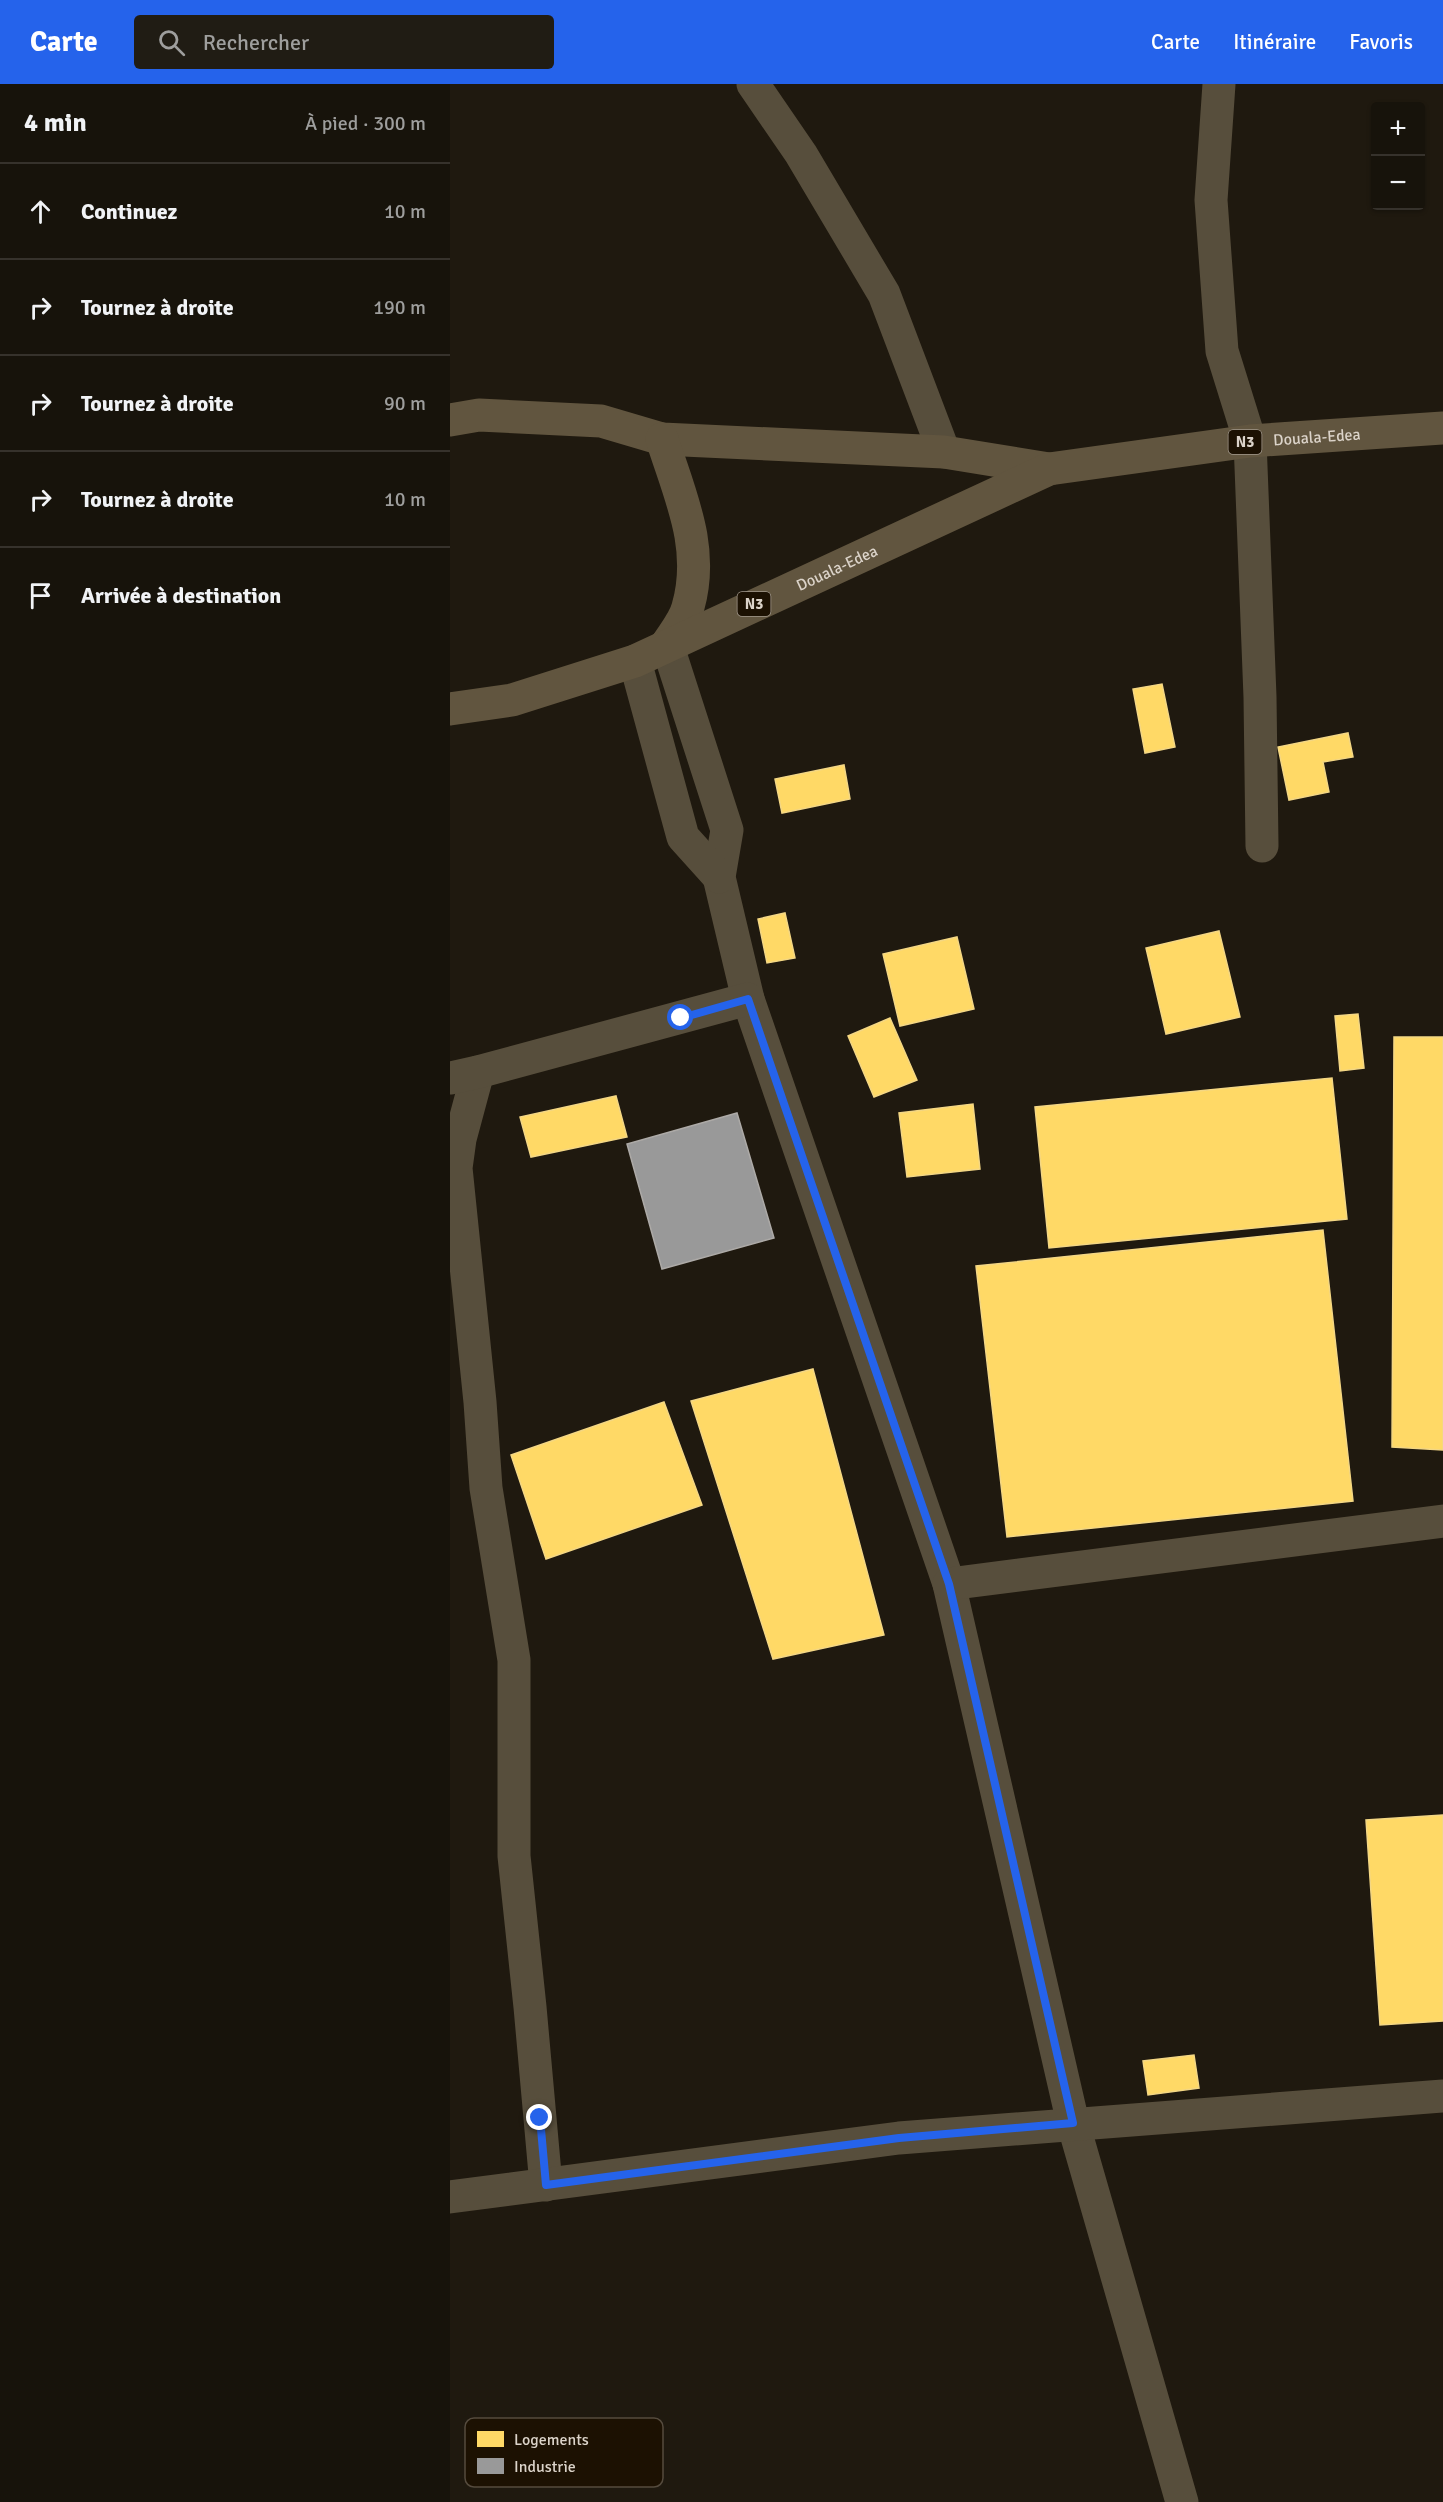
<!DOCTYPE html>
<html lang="fr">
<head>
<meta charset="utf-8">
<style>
	body { margin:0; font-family:Signika,sans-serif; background:#201c14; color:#f1f3f6 }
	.controls { position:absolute; right:18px; top:18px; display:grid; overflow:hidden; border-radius:6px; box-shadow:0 2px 4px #0004 }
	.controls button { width:54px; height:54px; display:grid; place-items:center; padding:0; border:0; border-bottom:2px solid #36322c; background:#17130b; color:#f1f3f6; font:30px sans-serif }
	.stop { position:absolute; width:18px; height:18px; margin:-14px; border:4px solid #2563eb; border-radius:50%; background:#fff }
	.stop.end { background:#2563eb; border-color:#fff; box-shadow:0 2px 6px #0008 }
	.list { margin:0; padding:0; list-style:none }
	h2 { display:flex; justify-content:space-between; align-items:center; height:78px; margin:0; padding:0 24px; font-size:26px }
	h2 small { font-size:20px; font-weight:400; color:#9e9e9d }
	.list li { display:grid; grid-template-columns:39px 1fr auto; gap:18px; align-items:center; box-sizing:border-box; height:96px; padding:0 24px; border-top:2px solid #36322c }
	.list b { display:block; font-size:22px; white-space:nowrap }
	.list em { font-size:20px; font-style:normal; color:#9e9e9d }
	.icon { flex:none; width:33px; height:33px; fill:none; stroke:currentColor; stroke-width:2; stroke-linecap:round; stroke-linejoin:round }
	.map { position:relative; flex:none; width:993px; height:2418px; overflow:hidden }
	header { display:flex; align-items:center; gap:36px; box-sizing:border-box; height:84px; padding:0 30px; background:#2563eb; color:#fff }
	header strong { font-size:28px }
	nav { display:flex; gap:33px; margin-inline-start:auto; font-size:21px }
	.search { width:420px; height:54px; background:#201c14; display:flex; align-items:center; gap:15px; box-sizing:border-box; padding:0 21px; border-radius:6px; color:#9e9e9d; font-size:22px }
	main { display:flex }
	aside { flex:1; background:#17130b }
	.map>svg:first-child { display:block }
	.homes { fill:#ffd966; stroke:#f4d784; stroke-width:1.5 }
	.industry { fill:#999; stroke:#adaaa7; stroke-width:1.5 }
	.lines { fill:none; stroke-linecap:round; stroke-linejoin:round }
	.minor { stroke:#574e3c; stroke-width:33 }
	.highway { stroke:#61553f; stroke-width:33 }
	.route { stroke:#2563eb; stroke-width:8 }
	.labels { text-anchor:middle; stroke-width:6; stroke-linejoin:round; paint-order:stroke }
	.shield { fill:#1c1102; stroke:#a2998d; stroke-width:1.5 }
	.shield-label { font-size:15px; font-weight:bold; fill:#dbd3c9 }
	.street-label { font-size:16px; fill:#dbd3c9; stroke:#1c1102 }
	.key { fill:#1c1102; stroke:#554b3e; stroke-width:1.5 }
	.key-label { font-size:16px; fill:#dbd3c9 }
</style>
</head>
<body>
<header>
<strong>Carte</strong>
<div class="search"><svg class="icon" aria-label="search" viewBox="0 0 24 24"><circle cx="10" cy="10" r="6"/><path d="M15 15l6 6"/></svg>Rechercher</div>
<nav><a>Carte</a><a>Itinéraire</a><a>Favoris</a></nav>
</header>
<main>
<aside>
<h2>4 min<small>À pied · 300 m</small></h2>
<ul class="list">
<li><svg class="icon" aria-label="ahead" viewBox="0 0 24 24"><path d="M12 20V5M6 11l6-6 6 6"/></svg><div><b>Continuez</b></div><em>10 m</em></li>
<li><svg class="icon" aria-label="right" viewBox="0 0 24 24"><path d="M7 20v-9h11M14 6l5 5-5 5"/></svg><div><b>Tournez à droite</b></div><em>190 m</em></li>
<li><svg class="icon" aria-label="right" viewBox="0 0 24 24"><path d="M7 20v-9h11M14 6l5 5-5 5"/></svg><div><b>Tournez à droite</b></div><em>90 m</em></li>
<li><svg class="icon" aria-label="right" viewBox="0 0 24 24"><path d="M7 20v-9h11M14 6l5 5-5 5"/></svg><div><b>Tournez à droite</b></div><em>10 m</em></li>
<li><svg class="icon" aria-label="arrive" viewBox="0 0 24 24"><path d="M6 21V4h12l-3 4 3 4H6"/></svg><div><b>Arrivée à destination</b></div></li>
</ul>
</aside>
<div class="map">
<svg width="993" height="2418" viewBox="0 0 993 2418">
	<rect width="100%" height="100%" fill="#1f190f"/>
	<g class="homes">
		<path d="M712,600l13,63 -30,6 -12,-64z"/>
		<path d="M898,649l5,24 -30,5 6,30 -40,8 -11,-53z"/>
		<path d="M394,681l6,34 -68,14 -7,-34z"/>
		<path d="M335,829l10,45 -28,5 -9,-44z"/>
		<path d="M769,847l21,86 -74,17 -20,-86z"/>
		<path d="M507,853l17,72 -74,17 -17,-72z"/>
		<path d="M908,930l6,54 -24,3 -5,-55z"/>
		<path d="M440,934l27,62 -43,17 -26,-61z"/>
		<path d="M944,953h49v413l-51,-3z"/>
		<path d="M882,994l15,141 -298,29 -14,-141z"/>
		<path d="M166,1012l11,41 -96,20 -11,-40z"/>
		<path d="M523,1020l7,65 -73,8 -8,-64z"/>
		<path d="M873,1146l30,271 -346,36 -31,-271z"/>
		<path d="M363,1285l71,266 -111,24 -82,-258z"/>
		<path d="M214,1318l38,103 -156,54 -35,-104z"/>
		<path d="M993,1731v206l-63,4 -14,-205z"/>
		<path d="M744,1971l5,33 -51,7 -5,-34z"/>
	</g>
	<path class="industry" d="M287,1029l37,125 -112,31 -35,-125z"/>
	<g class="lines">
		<g class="minor">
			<path d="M303,0l48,70 83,140 60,158"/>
			<path d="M769,0l-8,116 11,151 28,90 10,256 2,149"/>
			<path d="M217,560l60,186 -8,47 29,122 201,585 124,539 109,379"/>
			<path d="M185,577l48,176 36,40"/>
			<path d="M28,988l-18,67 -4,29 24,234 6,86 28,172v196l16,151 16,178"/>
			<path d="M0,994l28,-6 270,-73"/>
			<path d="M499,1500l494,-63"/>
			<path d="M0,2113l449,-59 544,-42"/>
		</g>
		<g class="highway">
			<path d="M0,336l29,-5 122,6 61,18 282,13 105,17"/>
			<path d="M212,355c18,57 43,108 26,168 -3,13 -14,26 -21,37"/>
			<path id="s1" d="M0,625l62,-9 123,-39 414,-192 201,-28 193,-13"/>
		</g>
	</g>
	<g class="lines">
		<path class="route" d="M90,2034l6,67 353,-47 174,-15 -124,-539 -201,-585 -67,19"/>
	</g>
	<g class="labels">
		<g class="shield">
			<rect x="778.5" y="346" width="33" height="24" rx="4.5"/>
			<rect x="287.5" y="508" width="33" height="24" rx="4.5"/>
		</g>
		<g class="shield-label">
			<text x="795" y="363">N3</text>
			<text x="304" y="525">N3</text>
		</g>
		<g class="street-label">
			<text dy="6" stroke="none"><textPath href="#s1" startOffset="918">Douala-Edea</textPath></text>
			<text dy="6" stroke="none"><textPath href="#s1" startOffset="414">Douala-Edea</textPath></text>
		</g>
	</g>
	<rect x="15" y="2334" width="198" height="69" rx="9" class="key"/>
	<rect x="27" y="2347" width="27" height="16" fill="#ffd966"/>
	<rect x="27" y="2374" width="27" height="16" fill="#999"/>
	<g class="key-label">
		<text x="64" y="2361">Logements</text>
		<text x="64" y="2388">Industrie</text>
	</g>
</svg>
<div class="controls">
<button>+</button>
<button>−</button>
</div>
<div class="stop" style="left:231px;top:934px"></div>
<div class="stop end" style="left:90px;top:2034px"></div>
</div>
</main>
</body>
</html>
